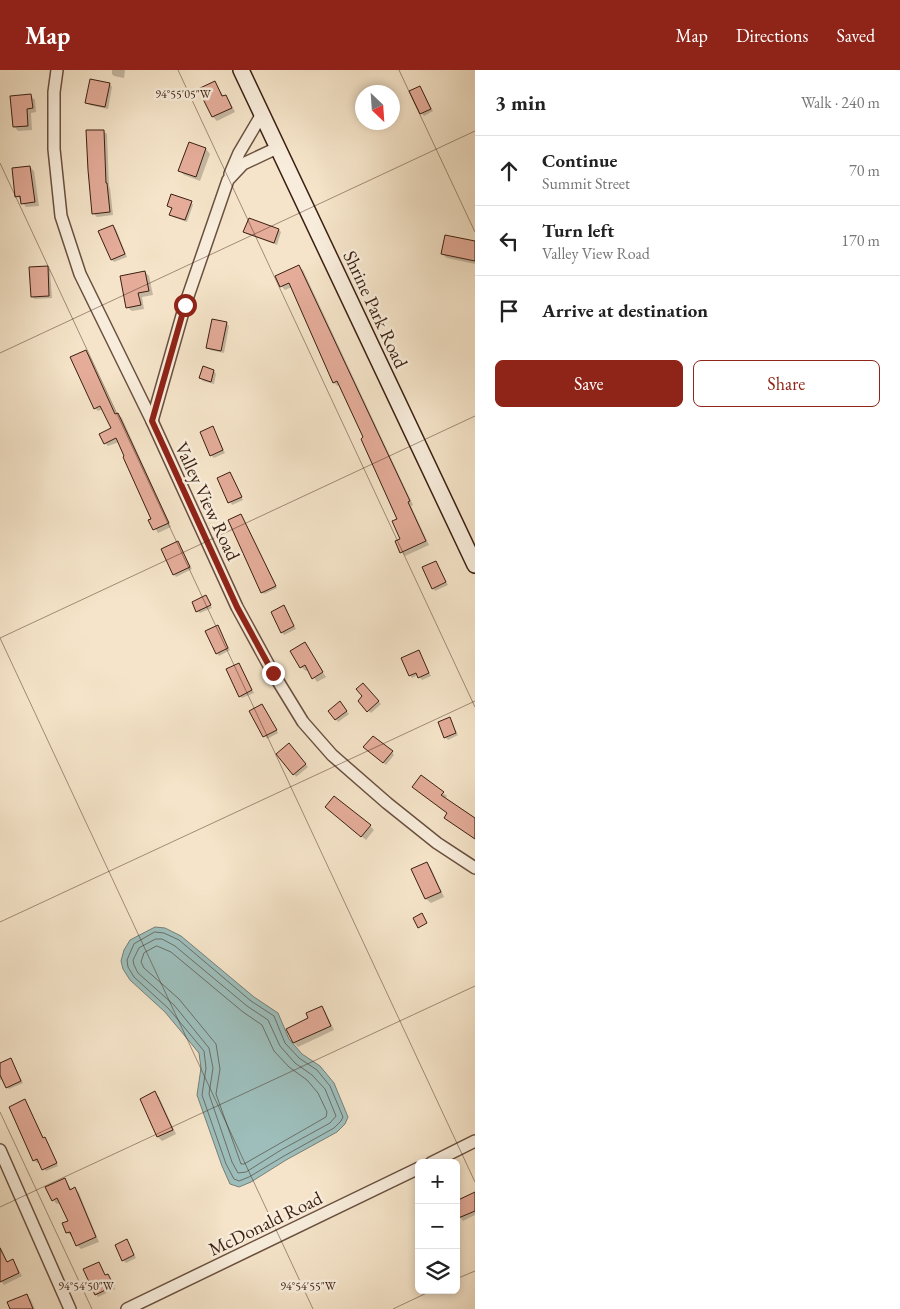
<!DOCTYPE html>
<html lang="en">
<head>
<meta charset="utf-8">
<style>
	body { margin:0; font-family:"EB Garamond",serif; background:#f6f6f6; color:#222 }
	.controls { position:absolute; right:15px; bottom:15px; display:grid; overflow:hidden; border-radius:8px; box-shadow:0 2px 8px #0003 }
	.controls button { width:45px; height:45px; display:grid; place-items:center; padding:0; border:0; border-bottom:1px solid #e0e0e0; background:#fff; color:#222; font:25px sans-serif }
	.compass { position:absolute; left:355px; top:15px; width:45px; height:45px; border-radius:50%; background:#fff; box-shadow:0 2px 8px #0003; rotate:155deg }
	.stop { position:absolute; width:15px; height:15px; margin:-11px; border:4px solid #8f2418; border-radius:50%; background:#fff }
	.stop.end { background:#8f2418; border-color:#fff; box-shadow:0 1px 5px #0008 }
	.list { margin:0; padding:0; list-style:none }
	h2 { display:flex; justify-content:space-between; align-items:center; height:65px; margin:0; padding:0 20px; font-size:21px }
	h2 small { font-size:16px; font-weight:400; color:#767676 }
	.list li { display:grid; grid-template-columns:32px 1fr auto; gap:15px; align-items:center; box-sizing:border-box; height:70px; padding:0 20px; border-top:1px solid #e0e0e0 }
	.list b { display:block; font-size:19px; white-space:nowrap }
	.list p { margin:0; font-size:16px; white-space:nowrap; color:#767676 }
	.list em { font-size:16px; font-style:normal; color:#767676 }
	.actions { display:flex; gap:10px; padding:15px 20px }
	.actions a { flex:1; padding:11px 0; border:1px solid #8f2418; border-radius:8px; text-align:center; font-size:18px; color:#8f2418 }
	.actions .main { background:#8f2418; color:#fff }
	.icon { flex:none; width:28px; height:28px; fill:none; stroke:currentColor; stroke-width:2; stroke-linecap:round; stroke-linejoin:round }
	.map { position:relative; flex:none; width:475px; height:1239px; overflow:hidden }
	header { display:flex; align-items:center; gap:30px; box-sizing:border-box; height:70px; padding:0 25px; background:#8f2418; color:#fff }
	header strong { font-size:24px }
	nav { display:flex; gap:28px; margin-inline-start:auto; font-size:18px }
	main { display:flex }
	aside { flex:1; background:#fff }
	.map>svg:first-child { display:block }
	.water { fill:#9dbebb; stroke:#767e77 }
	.shadow { fill:#0003 }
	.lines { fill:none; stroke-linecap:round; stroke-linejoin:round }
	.shore { stroke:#6c6e66; stroke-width:1 }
	.building { fill:#e4ac99; stroke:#3b1f11 }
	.street-casing { stroke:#6a503f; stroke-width:14 }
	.secondary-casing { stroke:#3b1f11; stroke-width:18 }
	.street { stroke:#f8eddc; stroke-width:11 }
	.secondary { stroke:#f8eddc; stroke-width:15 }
	.route { stroke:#8f2418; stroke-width:6 }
	.ticks { fill:none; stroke:#3b1f11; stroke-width:1; stroke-opacity:0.45 }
	.labels { text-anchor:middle; stroke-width:5; stroke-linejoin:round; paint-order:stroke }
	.street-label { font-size:19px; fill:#3b1f11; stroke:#f8eddc }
	.ticks-label { font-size:12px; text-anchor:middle; fill:#3b1f11; stroke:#f8eddc; stroke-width:5; stroke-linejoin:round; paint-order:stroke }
</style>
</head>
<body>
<header>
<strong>Map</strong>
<nav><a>Map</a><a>Directions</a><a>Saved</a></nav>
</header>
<main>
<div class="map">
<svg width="475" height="1239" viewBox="0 0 475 1239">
	<rect width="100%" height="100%" fill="#f5e4c9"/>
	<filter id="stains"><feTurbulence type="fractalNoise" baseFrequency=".004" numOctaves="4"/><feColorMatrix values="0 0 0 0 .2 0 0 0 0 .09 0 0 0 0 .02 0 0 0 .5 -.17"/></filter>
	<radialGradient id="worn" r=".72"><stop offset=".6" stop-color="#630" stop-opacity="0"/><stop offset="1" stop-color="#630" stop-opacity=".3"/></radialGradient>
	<path class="water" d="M155,857l10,1 16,8 73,61 24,16 11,26 13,15 18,12 14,17 14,34 -3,7 -8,8 -51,28 -35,22 -12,5 -9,-3 -8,-18 -25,-71 4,-27 -2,-15 -34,-41 -35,-32 -7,-11 -2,-8 3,-11 6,-10z"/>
	<g class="shadow">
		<path d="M112,0h13l-1,8 -10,-2 -2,-2z"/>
		<path d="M91,10l19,4 2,3 -4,22 -19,-4 -3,-3z"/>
		<path d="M214,12l4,5 6,10 1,-1 4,4 6,12 -18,9 -4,-4z"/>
		<path d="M420,17l13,24 -9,5 -3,-3z"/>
		<path d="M31,26l4,4 1,12 -5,1 1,17 -14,1 -4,-5z"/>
		<path d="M103,61l4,3 2,52 1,2 3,27 -16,2 -4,-4z"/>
		<path d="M190,74l16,5 4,5 -10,27 -16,-6 -4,-4z"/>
		<path d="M30,97l4,4 5,35 -13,1 -9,-11z"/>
		<path d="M191,132l2,3 -6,17 -14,-5 -3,-3 3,-5 -5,-4z"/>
		<path d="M113,156l3,3 11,28 -13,5 -2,-2z"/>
		<path d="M279,160l2,2 -4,13 -30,-11 -2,-2z"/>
		<path d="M475,172v22l-28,-6 -5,-4z"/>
		<path d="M47,197l3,3 2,28 -17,1 -3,-2z"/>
		<path d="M299,197l4,3 110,235 -2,1 18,39 -24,11 -3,-4 -3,-33 -34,-81 -24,-53 -3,1 -4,-3 -42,-96 -7,3 -4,-4z"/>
		<path d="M145,202l4,4 4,19 -11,2 2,12 -12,2 -5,-4z"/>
		<path d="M226,253l3,3 -5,27 -14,-3 -2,-3z"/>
		<path d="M86,282l3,3 28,60 1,-1 4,4 49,109 -13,6 -8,-13 3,-1 -34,-77 -11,4 -3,-3 7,-14 -9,-20 -5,2 -3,-3z"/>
		<path d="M203,298l11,3 2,3 -2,10 -11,-3 -3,-3z"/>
		<path d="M213,358l12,25 -11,5 -3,-3z"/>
		<path d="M230,403l13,27 -11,5 -14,-26z"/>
		<path d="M241,445l36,73 -13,6 -2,-2z"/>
		<path d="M178,473l14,26 -16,8 -2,-3z"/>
		<path d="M436,492l12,23 -13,6 -2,-3z"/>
		<path d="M206,527l6,11 -12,5 -3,-2z"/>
		<path d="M284,537l12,22 -12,6 -2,-3z"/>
		<path d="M217,556l13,24 -11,6 -2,-3z"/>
		<path d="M304,574l22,33 -9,5 -8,-12 -3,1 -5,-4z"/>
		<path d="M418,581l13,25 -9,4 -4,-5 -6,3 -2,-3z"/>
		<path d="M239,594l15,29 -12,5 -2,-2z"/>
		<path d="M363,615l18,19 -10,9 -12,-12 5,-5z"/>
		<path d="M262,635l16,28 -11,6 -16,-27z"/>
		<path d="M342,635l7,9 -11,8 -8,-11z"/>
		<path d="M449,648l9,17 -10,5 -3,-3z"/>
		<path d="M291,677l17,20 -12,10 -2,-3z"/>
		<path d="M368,680l24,2 2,3 -8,10z"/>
		<path d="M417,720l26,3 4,3 -2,3 30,20v20l-27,-26z"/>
		<path d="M326,737l44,19 4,4 -8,10z"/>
		<path d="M427,794l4,4 13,29 -13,6 -5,-4 -13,-29z"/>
		<path d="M321,937l4,4 9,19 -36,17 -4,-4 -6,-14 22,-10z"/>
		<path d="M11,989l12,24 -14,6 -6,-10 -3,1v-16z"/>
		<path d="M155,1023l4,4 17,37 -14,7 -4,-4 -17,-38z"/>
		<path d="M25,1031l33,65 -12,5 -6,-10 -3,2 -3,-3z"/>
		<path d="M65,1110l7,10 3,-1 4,4 20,49 -18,7 -4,-4 -4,-9 -1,1 -4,-4 -4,-9 5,-3 -8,-18 -4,1 -4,-4z"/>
		<path d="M475,1123v22l-12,6 -7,-10z"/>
		<path d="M127,1171l9,17 -10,5 -3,-3z"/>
		<path d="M0,1176l8,17 5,-3 9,16 -18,9 -4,-5z"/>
		<path d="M98,1193l8,13 2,-1 2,3 5,11 -17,8 -2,-3z"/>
		<path d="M26,1225l5,5 4,9h-23z"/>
	</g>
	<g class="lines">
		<g class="shore">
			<path d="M155,862l9,1 15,7 72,61 23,15 11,27 14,15 18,12 13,16 13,31 -2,4 -7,7 -50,28 -35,21 -10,4 -5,-2 -8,-15 -24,-69 4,-27 -2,-17 -35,-42 -35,-32 -6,-10 -1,-7 7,-16z"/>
			<path d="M156,869h6l13,7 72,60 21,14 12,26 15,17 17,12 13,14 11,27 -6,7 -49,27 -35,22 -8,1 -6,-11 -23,-68 4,-26 -4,-20 -35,-43 -36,-32 -4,-8 -1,-5 6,-12z"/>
			<path d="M157,876l14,6 72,60 19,13 12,26 15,16 18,13 11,13 9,19 -1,5 -82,47h-3l-25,-70 4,-25 -4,-25 -37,-45 -35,-31 -3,-6 3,-9z"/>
		</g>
	</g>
	<g class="building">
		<path d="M90,9l20,4 -5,24 -20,-4z"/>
		<path d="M215,11l7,15 4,-1 6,13 -20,9 -14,-28z"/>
		<path d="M420,16l11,23 -11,5 -11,-23z"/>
		<path d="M31,24l2,14 -6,1 1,17 -15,1 -3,-31z"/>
		<path d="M86,60h18l2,53h1l3,29 -18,2 -4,-44z"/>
		<path d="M189,72l17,6 -10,29 -18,-6z"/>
		<path d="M30,96l5,36 -14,2 -1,-8 -5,1 -3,-29z"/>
		<path d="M171,124l21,7 -7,19 -16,-5 3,-7 -5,-2z"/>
		<path d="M249,148l30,11 -5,14 -31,-11z"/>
		<path d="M113,155l12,29 -14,6 -13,-29z"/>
		<path d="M445,165l30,6v20l-34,-7z"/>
		<path d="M299,195l111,236 -2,1 18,39 -26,12 -5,-12 5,-2 -8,-18 5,-2 -36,-80 2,-2 -26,-56 -4,2 -44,-100 -9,4 -5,-11z"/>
		<path d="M48,196l1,30 -18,1 -2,-30z"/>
		<path d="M145,201l4,20 -11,2 3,12 -15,3 -6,-32z"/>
		<path d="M212,249l15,3 -6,29 -15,-3z"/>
		<path d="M86,280l29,64 3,-1 51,110 -16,7 -5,-10 3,-1 -28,-62 1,-1 -8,-18 -12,6 -5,-10 12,-6 -11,-22 -6,3 -24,-52z"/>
		<path d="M203,296l11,4 -3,12 -12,-4z"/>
		<path d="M213,356l10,24 -13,6 -10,-24z"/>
		<path d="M230,402l12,25 -14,6 -11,-25z"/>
		<path d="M241,444l35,72 -15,7 -33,-73z"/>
		<path d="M178,471l12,26 -17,8 -12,-26z"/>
		<path d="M436,491l10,21 -14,7 -10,-22z"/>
		<path d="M206,525l5,10 -15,7 -4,-10z"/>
		<path d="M284,535l10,21 -13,7 -10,-21z"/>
		<path d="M218,555l10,23 -12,6 -11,-23z"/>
		<path d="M305,572l18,30 -11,7 -7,-14 -5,3 -10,-17z"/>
		<path d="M419,580l10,23 -11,5 -2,-5 -7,3 -8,-18z"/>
		<path d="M239,593l13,27 -13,7 -13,-28z"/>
		<path d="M363,613l16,18 -12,11 -9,-11 4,-5 -6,-7z"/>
		<path d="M340,631l7,10 -12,9 -7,-9z"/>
		<path d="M262,634l15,26 -14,7 -14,-26z"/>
		<path d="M450,647l6,16 -12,5 -6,-16z"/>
		<path d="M373,666l20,15 -10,12 -20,-16z"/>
		<path d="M289,673l17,21 -13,11 -17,-21z"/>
		<path d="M421,705l23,17 -3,3 34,23v21l-31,-21 3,-5 -35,-26z"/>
		<path d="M334,726l37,29 -10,12 -36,-30z"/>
		<path d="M427,792l14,30 -16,7 -14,-30z"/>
		<path d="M422,843l5,10 -9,5 -5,-10z"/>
		<path d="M322,936l9,20 -38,17 -7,-14 22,-11 -2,-5z"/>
		<path d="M11,988l10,23 -15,7 -6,-13v-12z"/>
		<path d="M155,1021l18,39 -16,7 -17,-38z"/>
		<path d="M25,1029l18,39 2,-1 12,26 -15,7 -5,-11 -4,2 -24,-54z"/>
		<path d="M65,1108l5,12 5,-3 21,50 -20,9 -6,-14 -4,1 -4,-10 6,-2 -11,-23 -5,3 -7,-14z"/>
		<path d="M475,1122v19l-19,8v-18z"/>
		<path d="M127,1169l7,16 -12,6 -7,-16z"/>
		<path d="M0,1178l7,14 6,-3 6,14 -19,9z"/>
		<path d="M99,1192l6,13 3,-1 6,12 -19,9 -12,-26z"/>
		<path d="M27,1224l6,15h-23l-3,-7z"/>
	</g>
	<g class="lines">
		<g class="street-casing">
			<g id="street">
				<path d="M57,0l-3,22v57l7,67 19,58 72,147 85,186 36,66 30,49 29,33 55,48 50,40 38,25"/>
				<path d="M230,104l9,-21 23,-39"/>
				<path d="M152,351l33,-116 43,-125 15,-16 34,-16"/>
				<path d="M0,1080l70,159"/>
				<path d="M431,1093l44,-22"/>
				<path d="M127,1239l292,-141"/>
			</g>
		</g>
		<g class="secondary-casing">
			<path id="secondary" d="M241,0l234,495"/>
		</g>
		<use href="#street" class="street"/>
		<use href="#secondary" class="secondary"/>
	</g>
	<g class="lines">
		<path class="route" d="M185,235l-33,116 85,186 36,66"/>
	</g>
	<path class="ticks" d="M178,0l297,637M399,0l76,162M0,93l475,1019M0,283l475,-222M0,568l313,671M0,568l475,-222M0,852l475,-221M0,1042l92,197M0,1137l475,-221M456,1209l19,-8M393,1239l40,-19"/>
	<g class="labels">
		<g class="street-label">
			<text transform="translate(376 239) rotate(65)" y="7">Shrine Park Road</text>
			<text transform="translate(208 431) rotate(65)" y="7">Valley View Road</text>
			<text transform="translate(265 1153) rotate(-26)" y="7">McDonald Road</text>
		</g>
	</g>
	<g class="ticks-label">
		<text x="183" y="28">94°55'05"W</text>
		<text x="308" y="1220">94°54'55"W</text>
		<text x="86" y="1220">94°54'50"W</text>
	</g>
	<rect width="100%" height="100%" filter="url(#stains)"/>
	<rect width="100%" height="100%" fill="url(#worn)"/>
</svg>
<div class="controls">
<button>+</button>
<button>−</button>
<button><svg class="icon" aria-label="layers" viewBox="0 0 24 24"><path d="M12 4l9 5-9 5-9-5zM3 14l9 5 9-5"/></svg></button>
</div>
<svg class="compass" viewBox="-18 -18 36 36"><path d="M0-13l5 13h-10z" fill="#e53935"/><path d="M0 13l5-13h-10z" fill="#767676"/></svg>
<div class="stop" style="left:185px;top:235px"></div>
<div class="stop end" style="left:273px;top:603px"></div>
</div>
<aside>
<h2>3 min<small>Walk · 240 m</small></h2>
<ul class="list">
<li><svg class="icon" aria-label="ahead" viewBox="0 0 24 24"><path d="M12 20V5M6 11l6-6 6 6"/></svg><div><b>Continue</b><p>Summit Street</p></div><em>70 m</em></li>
<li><svg class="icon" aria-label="left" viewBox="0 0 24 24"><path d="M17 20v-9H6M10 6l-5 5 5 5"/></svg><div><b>Turn left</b><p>Valley View Road</p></div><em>170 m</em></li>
<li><svg class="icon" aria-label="arrive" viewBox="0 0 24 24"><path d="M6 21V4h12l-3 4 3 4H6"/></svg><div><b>Arrive at destination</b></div></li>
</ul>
<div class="actions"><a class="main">Save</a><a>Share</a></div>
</aside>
</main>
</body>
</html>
